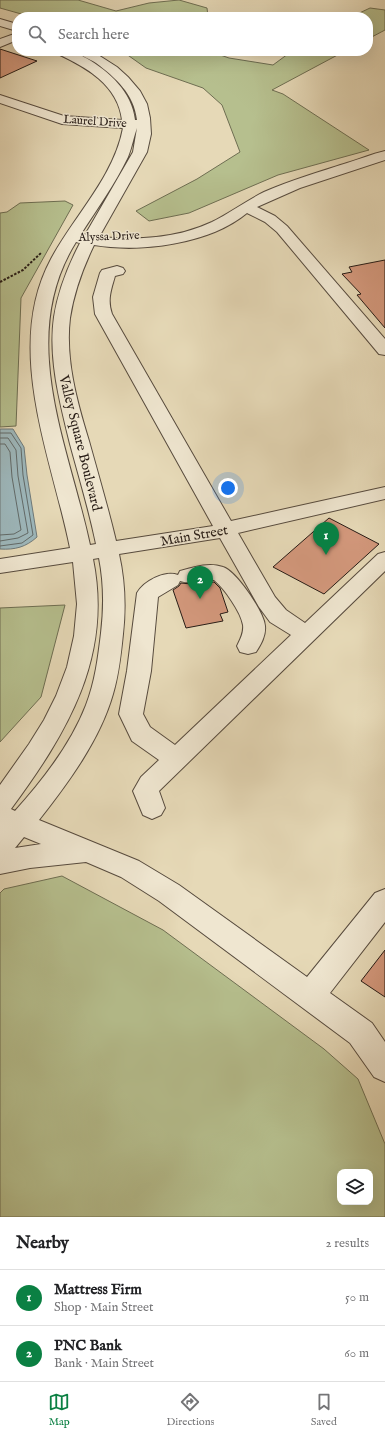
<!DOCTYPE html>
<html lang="en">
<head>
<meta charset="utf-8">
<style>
	body { margin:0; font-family:"IM FELL English",serif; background:#f6f6f6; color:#202124 }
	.controls { position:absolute; right:12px; bottom:12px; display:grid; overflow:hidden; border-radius:8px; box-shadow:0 4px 16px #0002 }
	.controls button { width:36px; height:36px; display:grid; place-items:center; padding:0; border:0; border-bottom:1px solid #e0e0e0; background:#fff; color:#202124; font:20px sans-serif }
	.you { position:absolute; left:228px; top:488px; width:14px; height:14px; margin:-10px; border:3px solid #fff; border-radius:50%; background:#1a73e8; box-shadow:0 0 0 6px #1a73e833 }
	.badge { display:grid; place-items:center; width:26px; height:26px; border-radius:50%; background:#0b8043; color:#fff; font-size:13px; font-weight:700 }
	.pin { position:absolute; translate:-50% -33px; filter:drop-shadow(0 1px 2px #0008) }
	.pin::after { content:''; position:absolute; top:21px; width:14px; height:12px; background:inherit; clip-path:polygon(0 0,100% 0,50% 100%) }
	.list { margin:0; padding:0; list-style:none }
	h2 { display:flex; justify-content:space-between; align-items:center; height:52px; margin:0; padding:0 16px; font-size:17px }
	h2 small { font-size:13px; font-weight:400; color:#757577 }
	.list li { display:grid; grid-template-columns:26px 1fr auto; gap:12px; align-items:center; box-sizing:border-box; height:56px; padding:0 16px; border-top:1px solid #e0e0e0 }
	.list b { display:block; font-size:15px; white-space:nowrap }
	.list p { margin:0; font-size:13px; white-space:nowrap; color:#757577 }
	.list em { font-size:13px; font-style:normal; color:#757577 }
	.icon { flex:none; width:22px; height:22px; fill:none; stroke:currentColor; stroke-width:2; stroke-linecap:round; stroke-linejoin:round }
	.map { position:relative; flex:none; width:385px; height:1217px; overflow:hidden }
	.search { position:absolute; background:#fff; box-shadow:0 4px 16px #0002; left:12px; right:12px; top:12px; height:44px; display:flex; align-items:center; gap:10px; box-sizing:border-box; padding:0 14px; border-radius:16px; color:#757577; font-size:15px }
	.sheet { height:164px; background:#fff }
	nav { display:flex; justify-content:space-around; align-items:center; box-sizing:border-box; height:56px; border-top:1px solid #e0e0e0; background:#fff; font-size:11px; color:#757577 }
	nav a { display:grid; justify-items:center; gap:2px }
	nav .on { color:#0b8043 }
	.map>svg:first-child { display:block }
	.green { fill:#b6bf8e; stroke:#6e6e52; fill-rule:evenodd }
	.water { fill:#9db7bb; stroke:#6e7979 }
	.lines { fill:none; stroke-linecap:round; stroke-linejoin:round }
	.shore { stroke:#626a68; stroke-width:1 }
	.building { fill:#d3987c; stroke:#271c16 }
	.minor-casing { stroke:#574b3e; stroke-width:2 }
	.path { stroke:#271c16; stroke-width:2; stroke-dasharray:2.5 1.5; stroke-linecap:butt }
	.minor { fill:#efe6d0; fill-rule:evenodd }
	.labels { text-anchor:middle; stroke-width:3; stroke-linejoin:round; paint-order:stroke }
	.far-street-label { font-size:12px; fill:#271c16; stroke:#efe6d0 }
	.street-label { font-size:14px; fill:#271c16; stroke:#efe6d0 }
</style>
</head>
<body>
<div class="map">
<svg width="385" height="1217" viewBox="0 0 385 1217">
	<rect width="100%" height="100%" fill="#e6d9b7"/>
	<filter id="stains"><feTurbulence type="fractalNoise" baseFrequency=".005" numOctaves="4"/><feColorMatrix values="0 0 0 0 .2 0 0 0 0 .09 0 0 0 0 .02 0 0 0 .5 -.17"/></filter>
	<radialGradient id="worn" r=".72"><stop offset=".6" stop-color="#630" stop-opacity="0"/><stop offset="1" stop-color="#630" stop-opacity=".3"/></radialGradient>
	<g class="green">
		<path d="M0,0h78l38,11 33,-8 30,-3 28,8 1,9h-176l-32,-9z"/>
		<path d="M370,8l15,2v20l-17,9v-22h-17z"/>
		<path d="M122,51h87l20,7 44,7 19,-14h53l-73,39 11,4 86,56 -91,25 -89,38 -40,8 -13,-10 61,-32 43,-27 -18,-47 -19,-17 -57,-20z"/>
		<path d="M65,201l8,4 -52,93 -5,128 -16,1v-214l7,-1 13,-9z"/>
		<path d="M65,605l-24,92 -41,45v-134z"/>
		<path d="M62,876l101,54 161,119 34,30 27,65v73h-385v-324l4,-4zM340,1172h30v30h-30z"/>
	</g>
	<path class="water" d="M0,429h13l11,18 3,28 10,62c-11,10 -22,13 -37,12z"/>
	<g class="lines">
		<g class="shore">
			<path d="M0,433h11l10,15 2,27 10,60 -11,8 -22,3"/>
			<path d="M0,438h8l8,12 2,26 10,57 -10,5 -18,3"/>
			<path d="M0,444h5l5,8 2,25 9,53 -7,4 -14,1"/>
		</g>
	</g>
	<g class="building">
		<path d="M0,49l37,12 -37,17z"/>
		<path d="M385,260v68l-28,-33 4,-1 -19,-20 10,-2 -3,-5z"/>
		<path d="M329,518l50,26 -55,50 -51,-27z"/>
		<path d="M214,582l6,6 8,24 -8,2 3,7 -37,7 -13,-38 6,-4 2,-3 10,1v1z"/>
		<path d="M385,950v47l-24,-16z"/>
	</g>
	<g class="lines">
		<g class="minor-casing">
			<g id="minor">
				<path d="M0,19l17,5v7l-17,-5z"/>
				<path d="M17,33v7l-17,7v-8z"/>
				<path d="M56,51c5,0 11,-1 16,0 5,1 10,5 14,7 23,13 46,34 49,62h2c-3,-26 -21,-42 -41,-57 -6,-4 -14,-6 -18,-12h14l25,16 11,10 12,14 7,13 3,14 1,16 -4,18 -48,85c38,3 77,2 113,-15 18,-9 34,-21 52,-30 27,-12 55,-20 83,-29 13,-4 25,-9 38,-12v9l-85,28 -43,19 18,9 12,10 98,113v16l-6,-1 -102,-122 -12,-10 -18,-9c-37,31 -106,40 -153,32 -11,23 -20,47 -24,73 -5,41 7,84 19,123 9,33 19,66 27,100l97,-15 -118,-212 -2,-17 7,-24 2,-3 15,-4 6,2 2,3 -2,3 -8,2c-4,14 -8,24 -3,38l119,207 154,-34v12l-147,34 37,64 11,13 19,13 73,-69 7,-2v19l-226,220 6,17 -4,7 -9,4 -9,-4 -10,-24 8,-14 18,-17 -27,-19 -13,-27 8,-43 10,-78c7,-12 28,-23 41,-18l2,-4c14,-4 29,-9 43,-4 13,4 41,45 42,59 1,10 -4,18 -9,26l-8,2 -8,-2 -3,-6c3,-6 7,-13 6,-21 -2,-13 -19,-37 -29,-45 -12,-2 -22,5 -34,1l-2,4 -20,12 -7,74 -8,43 7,13 25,18 116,-110 -21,-13 -11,-15 -39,-69 -101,16c6,27 7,53 4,80 -2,20 -4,40 -10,60 -13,46 -45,89 -74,126l100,41 40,24 128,92 68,-84 10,-4v33l-55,71 42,30 13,19v40l-11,-5 -24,-34 -191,-142 -38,-24 -35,-15 -56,6 -30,6v-89l29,-41 15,-24 12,-24 11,-29 7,-31 3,-32 -4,-42 -73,11v-14l70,-11c-18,-90 -67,-200 -19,-289 23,-43 63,-82 72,-131l-61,-4 -62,-21v-8l64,21 58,4c-4,-35 -36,-53 -64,-66zM137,128l-4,24 -48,83 -4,-1c16,-25 34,-50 47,-77 4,-10 6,-21 9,-29zM76,242l4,1c-12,23 -22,48 -26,74 -6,42 6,86 16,127 9,33 19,66 26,100l-6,1c-21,-99 -74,-207 -14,-303zM99,558c5,25 5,50 2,75 -3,25 -6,49 -15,72 -15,39 -43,75 -71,106l-4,-2c56,-76 102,-152 82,-250zM24,837l17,7 -26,4z"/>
			</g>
		</g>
		<path class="path" d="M0,282l23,-12 18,-17"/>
		<use href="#minor" class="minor"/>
	</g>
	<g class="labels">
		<g class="far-street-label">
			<text transform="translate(95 121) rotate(4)" y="4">Laurel Drive</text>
			<text transform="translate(109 236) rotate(-2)" y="4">Alyssa Drive</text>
		</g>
		<g class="street-label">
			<text transform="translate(81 443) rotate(76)" y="5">Valley Square Boulevard</text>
			<text transform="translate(194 535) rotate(-10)" y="5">Main Street</text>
		</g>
	</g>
	<rect width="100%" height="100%" filter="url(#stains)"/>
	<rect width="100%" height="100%" fill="url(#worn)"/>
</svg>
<div class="controls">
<button><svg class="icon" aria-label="layers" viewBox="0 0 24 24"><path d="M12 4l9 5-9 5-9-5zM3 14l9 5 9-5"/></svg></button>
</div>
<div class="you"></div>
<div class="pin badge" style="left:326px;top:555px">1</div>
<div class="pin badge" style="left:200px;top:599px">2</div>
<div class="search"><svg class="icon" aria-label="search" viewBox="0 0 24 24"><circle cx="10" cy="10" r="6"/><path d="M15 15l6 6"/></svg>Search here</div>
</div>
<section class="sheet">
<h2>Nearby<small>2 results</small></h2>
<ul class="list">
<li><span class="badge">1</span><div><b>Mattress Firm</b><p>Shop · Main Street</p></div><em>50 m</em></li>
<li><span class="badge">2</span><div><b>PNC Bank</b><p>Bank · Main Street</p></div><em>60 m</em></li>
</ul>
</section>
<nav>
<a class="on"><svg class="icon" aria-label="map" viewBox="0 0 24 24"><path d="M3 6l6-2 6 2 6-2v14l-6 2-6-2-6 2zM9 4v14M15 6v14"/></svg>Map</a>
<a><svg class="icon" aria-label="directions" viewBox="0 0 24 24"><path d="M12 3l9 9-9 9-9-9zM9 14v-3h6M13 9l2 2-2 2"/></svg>Directions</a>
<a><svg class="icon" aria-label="saved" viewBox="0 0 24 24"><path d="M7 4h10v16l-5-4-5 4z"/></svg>Saved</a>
</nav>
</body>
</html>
